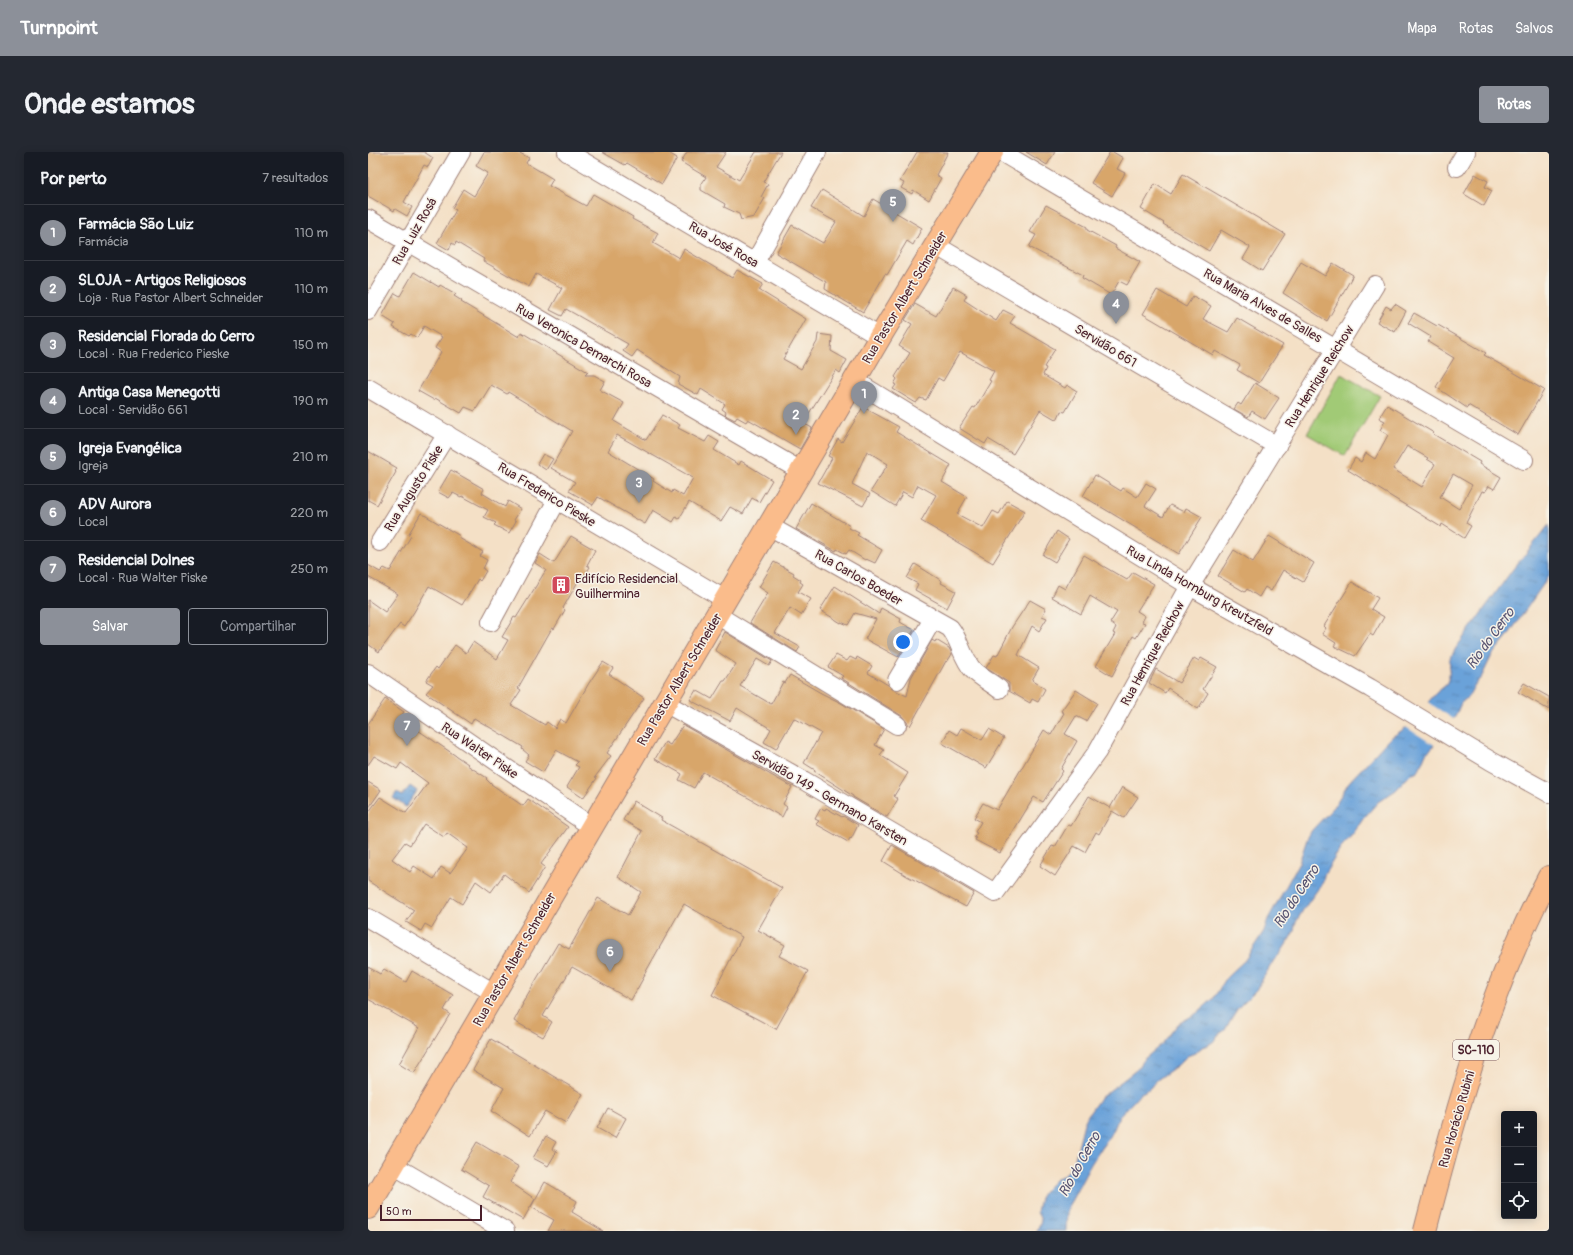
<!DOCTYPE html>
<html lang="pt">
<head>
<meta charset="utf-8">
<style>
	body { margin:0; font-family:Pangolin,sans-serif; background:#242831; color:#f1f3f6 }
	.controls { position:absolute; right:12px; bottom:12px; display:grid; overflow:hidden; border-radius:4px; box-shadow:0 2px 10px #0003 }
	.controls button { width:36px; height:36px; display:grid; place-items:center; padding:0; border:0; border-bottom:1px solid #363941; background:#171b24; color:#f1f3f6; font:20px sans-serif }
	.scale { position:absolute; left:12px; bottom:10px; width:102px; box-sizing:border-box; padding-left:4px; border:2px solid #4a1f2b; border-top:0; font-size:11px; line-height:14px; white-space:nowrap; color:#4a1f2b; -webkit-text-stroke:3px #f7f3e8; paint-order:stroke }
	.you { position:absolute; left:535px; top:490px; width:14px; height:14px; margin:-10px; border:3px solid #fff; border-radius:50%; background:#1a73e8; box-shadow:0 0 0 6px #1a73e833 }
	.badge { display:grid; place-items:center; width:26px; height:26px; border-radius:50%; background:#8c9099; color:#fff; font-size:13px; font-weight:700 }
	.pin { position:absolute; translate:-50% -33px; filter:drop-shadow(0 1px 2px #0008) }
	.pin::after { content:''; position:absolute; top:21px; width:14px; height:12px; background:inherit; clip-path:polygon(0 0,100% 0,50% 100%) }
	.list { margin:0; padding:0; list-style:none }
	h2 { display:flex; justify-content:space-between; align-items:center; height:52px; margin:0; padding:0 16px; font-size:17px }
	h2 small { font-size:13px; font-weight:400; color:#9ea1a6 }
	.list li { display:grid; grid-template-columns:26px 1fr auto; gap:12px; align-items:center; box-sizing:border-box; height:56px; padding:0 16px; border-top:1px solid #363941 }
	.list b { display:block; font-size:15px; white-space:nowrap }
	.list p { margin:0; font-size:13px; white-space:nowrap; color:#9ea1a6 }
	.list em { font-size:13px; font-style:normal; color:#9ea1a6 }
	.actions { display:flex; gap:8px; padding:12px 16px }
	.actions a { flex:1; padding:9px 0; border:1px solid #8c9099; border-radius:4px; text-align:center; font-size:14px; color:#8c9099 }
	.actions .main { background:#8c9099; color:#fff }
	.icon { flex:none; width:22px; height:22px; fill:none; stroke:currentColor; stroke-width:2; stroke-linecap:round; stroke-linejoin:round }
	.map { position:relative; flex:none; width:1181px; height:1079px; overflow:hidden; border-radius:4px }
	header { display:flex; align-items:center; gap:24px; box-sizing:border-box; height:56px; padding:0 20px; background:#8c9099; color:#fff }
	header strong { font-size:19px }
	nav { display:flex; gap:22px; margin-inline-start:auto; font-size:14px }
	.intro { display:flex; align-items:center; justify-content:space-between; box-sizing:border-box; height:96px; padding:0 24px }
	h1 { margin:0; font-size:28px }
	.button { padding:10px 18px; border-radius:4px; background:#8c9099; color:#fff; font-size:14px; font-weight:700 }
	main { display:flex; gap:24px; padding:0 24px }
	aside { flex:1; background:#171b24; border-radius:4px; box-shadow:0 2px 10px #0003 }
	.map>svg:first-child { display:block }
	.garden { fill:#a1ca76; stroke:#767450 }
	.water { fill:url(#water-ripples); stroke:#5a6082 }
	.pier { fill:#f4e0c6 }
	.building { fill:#d8a66a; fill-rule:evenodd }
	.lines { fill:none; stroke-linecap:round; stroke-linejoin:round }
	.minor-casing { stroke:#9f8078; stroke-width:20 }
	.major-casing { stroke:#9f8078; stroke-width:24 }
	.minor { stroke:#fff; stroke-width:18 }
	.major { stroke:#fabc8b; stroke-width:22 }
	.labels { text-anchor:middle; stroke-width:3; stroke-linejoin:round; paint-order:stroke }
	.shield { fill:#f7f3e8; stroke:#7e5f64; stroke-width:1 }
	.shield-label { font-size:12px; font-weight:bold; fill:#4a1f2b }
	.street-label { font-size:13px; fill:#4a1f2b; stroke:#f7f3e8 }
	.poi-label { font-size:13px; fill:#4a1f2b; stroke:#f7f3e8; text-anchor:start }
	.water-label { font-size:14px; font-style:italic; fill:#575371; stroke:#f7f3e8 }
</style>
</head>
<body>
<header>
<strong>Turnpoint</strong>
<nav><a>Mapa</a><a>Rotas</a><a>Salvos</a></nav>
</header>
<div class="intro"><h1>Onde estamos</h1><a class="button">Rotas</a></div>
<main>
<aside>
<h2>Por perto<small>7 resultados</small></h2>
<ul class="list">
<li><span class="badge">1</span><div><b>Farmácia São Luiz</b><p>Farmácia</p></div><em>110 m</em></li>
<li><span class="badge">2</span><div><b>SLOJA - Artigos Religiosos</b><p>Loja · Rua Pastor Albert Schneider</p></div><em>110 m</em></li>
<li><span class="badge">3</span><div><b>Residencial Florada do Cerro</b><p>Local · Rua Frederico Pieske</p></div><em>150 m</em></li>
<li><span class="badge">4</span><div><b>Antiga Casa Menegotti</b><p>Local · Servidão 661</p></div><em>190 m</em></li>
<li><span class="badge">5</span><div><b>Igreja Evangélica</b><p>Igreja</p></div><em>210 m</em></li>
<li><span class="badge">6</span><div><b>ADV Aurora</b><p>Local</p></div><em>220 m</em></li>
<li><span class="badge">7</span><div><b>Residencial Dolnes</b><p>Local · Rua Walter Piske</p></div><em>250 m</em></li>
</ul>
<div class="actions"><a class="main">Salvar</a><a>Compartilhar</a></div>
</aside>
<div class="map">
<svg width="1181" height="1079" viewBox="0 0 1181 1079">
	<defs>
		<pattern id="water-ripples" width="26" height="14" patternUnits="userSpaceOnUse"><rect width="26" height="14" fill="#6aa2d9"/><path d="M2 4q2-2 4 0t4 0M15 11q2-2 4 0t4 0" fill="none" stroke="#5983b0"/></pattern>
	</defs>
	<rect width="100%" height="100%" fill="#f7f3e8"/>
	<filter id="ink" filterUnits="userSpaceOnUse"><feTurbulence type="fractalNoise" baseFrequency=".025" numOctaves="2"/><feDisplacementMap in="SourceGraphic" scale="8" xChannelSelector="R" yChannelSelector="G"/><feConvolveMatrix kernelMatrix="1 2 1 2 8 2 1 2 1" color-interpolation-filters="sRGB"/></filter>
	<filter id="wash" filterUnits="userSpaceOnUse"><feTurbulence type="fractalNoise" baseFrequency=".012" numOctaves="4" result="noise"/><feDisplacementMap in="SourceGraphic" scale="16" xChannelSelector="R" yChannelSelector="G"/><feGaussianBlur stdDeviation="0.9" result="paint"/><feColorMatrix in="noise" values="0 0 0 0 0 0 0 0 0 0 0 0 0 0 0 0 0 1.4 0 .05"/><feComposite in="paint" operator="in"/></filter>
	<g filter="url(#wash)">
		<rect width="100%" height="100%" fill="#f4e0c6"/>
		<path class="garden" d="M973,222l39,22 -35,60 -38,-22z"/>
		<g class="water">
			<path d="M1181,373v51l-42,61 -15,18 -10,21 -8,10 -6,11 -7,6 -6,14 -11,13 -12,18 -6,5 -8,19 -8,3 -14,15 -18,12 -15,17 -10,15 -11,12 -18,29 -1,7 -20,28 -8,14 -1,7 -5,9 -9,14 -6,6 -18,30 -18,18 -7,11 -6,11 -7,5 -5,7 -12,6 -6,5 -8,3 -9,9 -21,15 -8,9 -8,4 -22,24 -5,12 -23,35 -22,41 -2,6 -1,20h-29l4,-11 -4,-8 3,-14 5,-8 10,-10 10,-6 6,-6 4,-9 9,-36 4,-8 12,-17 35,-27 8,-11 19,-16 16,-20 19,-11 16,-14 14,-22 18,-17 19,-29 4,-12 31,-56 8,-24 5,-9 21,-22 16,-26 40,-43 18,-12 29,-34 10,-8 3,-8 1,-18 6,-11 57,-79z"/>
			<path d="M42,634l7,5 -11,16 -13,-9 4,-6 5,4z"/>
		</g>
		<path class="pier" d="M1058,549l29,19 -19,26 -32,-20 16,-15z"/>
		<g id="blocks">
			<g class="building">
				<path d="M0,0h56l9,6 -5,9 -4,-2 -20,37 8,5 -5,9 -12,-7 -1,2 -26,-15z"/>
				<path d="M116,0h34l11,6 -3,5 27,16 -4,7 37,20 7,-12 40,23 -1,2 26,14 -5,10 26,15 5,-9 48,29 5,-8 26,14 -4,6 47,29 -23,40 18,10 16,-27 1,-8 14,2 -1,15 16,9 -7,13 -4,-3 -33,53 9,5 -12,21 -52,-30 -2,3 -9,-5 -2,3 -8,-4 -2,-2 1,-2 -4,-3 3,-5 -24,-15 -3,6 -20,-11 2,-7 -43,-27 -5,7 -9,-6 5,-7 -62,-35 -4,7 -12,-6 12,-22 -26,-14 -7,13 -46,-26 1,-2 -28,-17 -1,3 -3,-2 -3,7 -12,-7 19,-33 -4,-2 11,-19 11,7 14,-23 -12,-7z"/>
				<path d="M234,0h65l10,6 -15,26 -35,-21 -2,2z"/>
				<path d="M319,0h39l-10,15 23,13 17,-28h25l-18,30 5,2 -7,13 4,1 -11,19 -13,3 -2,-6 -15,-7 1,-3 -24,-14v-5l5,-8 -25,-15z"/>
				<path d="M549,0h31l-12,23 5,3 -12,22 -16,-10 -1,4 -11,-6 3,-5 -4,-2z"/>
				<path d="M658,0h29l-8,13z"/>
				<path d="M742,0h3l10,6 -6,11 8,4 -13,23 -21,-13z"/>
				<path d="M815,22l102,60 -23,37 -19,-12 7,-12 -29,-17 -12,21 -46,-27 1,-1 -23,-14 14,-25 16,10z"/>
				<path d="M1107,22l13,7 -3,6 7,4 -8,15 -20,-12z"/>
				<path d="M454,38l42,26 9,-17 49,29 -9,17 -6,-4 -20,34 -2,-1 -22,38 -38,-23 1,-7 -50,-29 16,-28 31,18 13,-21 -25,-14z"/>
				<path d="M678,53l41,22v3l29,16 -1,2 25,14 -13,23 -8,-4 -8,14 -29,-17 1,-3 -54,-28 7,-12 -6,-3z"/>
				<path d="M933,110l24,14 8,-13 20,12 -26,46 -44,-28z"/>
				<path d="M46,120l25,15 1,-2 16,9 -2,2 8,5 -1,1 58,35 2,-5 67,40 -3,3h9l11,6 -5,9 24,13 -10,18 32,19 16,-25 18,10 -2,3 27,14 4,-6 10,6 -5,8 25,15 2,-4 31,19 -13,22 -7,-4 -9,16 -13,-7 -9,14 -32,-19 -10,17 -3,-2 -3,5 -20,-12 -8,14 -47,-27 -5,8 -24,-14 6,-9 -24,-14 21,-37 -64,-39 -1,2 -16,-9 -16,26 -10,-4 -4,6 -26,-15 -1,2 -16,-9 23,-39 -6,-4 7,-11 -18,-11 -7,12 -6,-4 -2,2 -16,-9 2,-3 -13,-8 13,-23 5,3zM249,283l76,43 -10,18 -10,-6 -1,3 -19,-12 1,-2 -46,-28z"/>
				<path d="M585,135l14,8 -3,5 32,21 7,-11 12,6 -5,7 45,26 -11,18 2,1 -3,7 22,13 2,-3 10,6 -12,21 -4,-1 -4,9 -17,-10 -27,44 -25,-15 -3,5 -26,-16 14,-21 2,1 16,-27 -2,-1 5,-9 -34,-19 -17,29 -5,-3 -12,22 -6,-2 -4,5 -23,-14 3,-4 -2,-1 3,-5 -2,-2 15,-24 -11,-7 13,-22 -7,-4 10,-16 21,12z"/>
				<path d="M789,138l29,17 7,-11 18,10 -8,13 25,13 9,-14 46,27 -24,38 -22,-13 3,-5 -25,-14 -2,4 -70,-41z"/>
				<path d="M1027,152l11,7 -11,21 -18,-10 9,-16 5,3z"/>
				<path d="M1046,161l23,13 1,-1 48,28 -2,2 60,35 -26,45 -50,-30 -1,3 -31,-21 18,-29 -26,-16 3,-5 -23,-14z"/>
				<path d="M887,231l24,15 -14,21 -13,-8 -4,6 -14,-8 4,-6 3,2z"/>
				<path d="M1019,253l47,28 -1,1 47,28 -1,2 22,13 -7,12 -5,-3 -4,6 -3,-1 -16,32 5,3 -7,12 -22,-14 -1,3 -93,-57 7,-12 6,4 5,-9 9,6 13,-24 -8,-5 5,-9 -6,-3zM1039,294l21,12 -1,1 8,5 -13,23 -29,-18zM1085,322l19,11 -13,24 -19,-12z"/>
				<path d="M495,255l36,20 -3,5 55,33 -9,17 25,15 -10,17 26,14 10,-17 6,3 8,-13 18,10 -32,52 -72,-42 15,-26 -18,-10 -6,12 -9,-5 -8,14 -24,-15 17,-27 -21,-13 -15,33 18,10 -7,12 -45,-23 14,-25 -4,-2 10,-17 4,3z"/>
				<path d="M0,299l29,17 -2,3 1,1 -19,33 -9,-5z"/>
				<path d="M175,302l10,5 -7,11 -9,-6z"/>
				<path d="M83,318l33,19 -2,4 23,14 3,-6 13,8 -7,11 2,1 -7,12 -15,-8 2,-2 -12,-6 4,-7 -26,-14 -1,1 -8,-4 -4,5 -11,-6z"/>
				<path d="M727,323l26,16 2,-3 14,9 9,-14 10,6 -11,17 18,11 7,-12 14,7 2,-4 16,9 -23,37 -96,-58z"/>
				<path d="M443,351l39,23 -1,2 10,5 -2,2 25,15 -7,13 -9,-4 -1,1 -16,-10 -3,4 -9,-5 -1,2 -40,-22z"/>
				<path d="M53,361l39,23 -1,2 24,14 -3,4 7,4 -4,9 3,2 -6,10 -2,-2 -16,26 -33,-19 -15,26 -10,15 -4,-3 -21,28 -11,-8v-44l17,12 13,-18 -30,-17v-12l12,7 4,-4 6,3 21,-35 -3,-1z"/>
				<path d="M689,379l12,8 -14,23 -12,-7z"/>
				<path d="M203,384l24,14 -8,15 3,2 -8,12 -2,-1 -17,30 2,2 -11,19 -2,-1 -34,60 3,2 -10,15 34,20 2,-3 8,6 5,-9 6,4 23,-40 14,-21 10,6 -4,6 35,24 -37,55 4,3 -16,21 2,1 -14,20 -16,-11 12,-20 -4,-2 3,-3 -22,-12 -13,22 -18,-11 4,-6 -7,-6 1,-2 -49,-29 -3,6 -45,-31 7,-8 -7,-4 10,-14 2,2 17,-24 11,8 7,-11 24,17 11,-19 -6,-3 12,-20 2,1 30,-48 -11,-7 5,-9 14,9z"/>
				<path d="M901,384l45,27 -11,19 -20,-12 -12,21 -6,-4 -6,10 -12,-8 -2,3 -27,-16 16,-26 19,12z"/>
				<path d="M716,403l43,25 6,-8 21,12 -17,27 8,5 -3,6 3,1 -9,15 -3,-2 -21,40 -16,-10 19,-32 -2,-1 3,-6 -6,-4 7,-11 -27,-16 -9,18 -29,-17 6,-12 7,4z"/>
				<path d="M406,410l20,11 -1,2 8,5 -1,2 3,2 -5,8 13,7 -10,16 -11,-7 -15,25 25,14 -3,5 -47,-29 18,-30 -9,-6z"/>
				<path d="M547,412l27,17 -1,2 15,8 -9,17 -32,-18 3,-6 -11,-6z"/>
				<path d="M984,430l26,16 -7,11 13,8 -11,19 -3,-2 -15,22 -21,-10 2,-3 -14,-9 4,-6 -2,-2z"/>
				<path d="M467,434l44,28 2,-6 20,11 -1,3 14,8 -16,27 -33,-18 11,-20 -21,-6 -7,12 -7,-3v1l-21,-13z"/>
				<path d="M662,448l16,9 -4,7 5,2 -8,13 -7,-5 -14,29 21,13 -7,12 13,9 -7,13 -6,-3 -2,4 -21,-12v-8l-23,-15 8,-13 3,1 15,-29z"/>
				<path d="M357,480l47,29 -3,5 -12,-7 -17,27 31,18 12,-22 2,1 5,-8 31,18 20,10 43,26 -9,16 9,5 -4,5 28,18 -14,23 4,3 -11,18 -34,-20v-1l-39,-25 1,-1 -11,-7 17,-30 -27,-15 -18,31 -12,-7 7,-13 -34,-21 -7,13 -40,-21 6,-10 16,9 11,-18h2l11,-17 -21,-14z"/>
				<path d="M564,488l3,2 1,-2 13,8 3,6 -5,8 -1,-1 -36,65 -8,-10 -61,-38 2,-2 -15,-9 8,-12 11,6 3,-4 6,3 1,-3 15,9 -4,7 20,12 4,4 15,7 4,-18z"/>
				<path d="M826,506l5,3 2,-3 16,9 -14,22 5,4 -10,16 -30,-21 -3,5 -16,-10 7,-14 23,14z"/>
				<path d="M1156,531l25,14v13l-31,-18z"/>
				<path d="M708,538l21,13 -11,18 -10,-5 -11,18 12,7 -16,28 2,2 -20,31 -9,-5 -34,56 -25,-13 1,-2 -2,-1 3,-4 -2,-1 6,-10 -7,-4 9,-15 14,7 47,-80 7,5 13,-22 -3,-2z"/>
				<path d="M17,547l19,13 -4,6 68,46 -1,1 20,13 -1,1 5,5 32,22 5,-7 40,28 -27,37 4,3 -16,26 -25,-19 -13,18 -15,-11 -14,23 -11,-7 -19,31 -7,-4 -4,7 -15,-9 8,-12 -46,-29v-68l12,-16 26,16 22,-30 -27,-20 -4,6 -23,-13 -6,9v-41zM56,672l20,13 3,-4 21,15 -18,25 -9,-6 -7,12 -20,-13 -4,6 -18,-13 13,-17 5,3z"/>
				<path d="M315,573l109,62 -9,17 4,3 -5,10 -79,-45 -9,16 -15,-8 3,-6 -27,-15 10,-17 5,3z"/>
				<path d="M593,576l21,12 7,-11 15,9 -18,30 -44,-25 7,-13 8,5z"/>
				<path d="M0,630l13,8 -13,19z"/>
				<path d="M754,635l16,10 -14,21 -12,-7 -13,23 -3,-2 -11,20 -11,-6 -19,30 -15,-10 12,-20 3,1 13,-22 3,1 18,-30 21,12z"/>
				<path d="M266,649l28,17 -1,2 121,68 -24,42 27,15 -6,11 29,15 -32,58 -64,-34 30,-58 -58,-33 -40,71h1l-14,25 -59,-33 -29,49 9,6 -9,15 -29,-16 9,-17h-1l36,-61 11,6 29,-51 30,17 13,-23 -23,-15 24,-46 -19,-11z"/>
				<path d="M453,656l4,2 1,-2 16,9 1,-1 15,9 -7,14 -1,-1 -2,4 -32,-18 3,-3 -4,-2z"/>
				<path d="M524,693l82,48 -8,14 -59,-31 -24,-15z"/>
				<path d="M0,815l12,7 4,-5 22,13 6,-11 41,24 -9,15 6,4 -36,59 -15,-9 20,-36 -51,-29z"/>
				<path d="M123,887l92,55 -17,29 -21,-12 -15,25 -39,-25 13,-23 -31,-18z"/>
				<path d="M240,956l18,10 -11,20 -18,-10z"/>
				<path d="M178,984l10,6 -4,7 5,2 -9,15 -15,-8z"/>
				<path d="M109,990l42,25 -9,15 25,17 -12,21 -40,-23 6,-11 -28,-17z"/>
				<path d="M177,1030l32,19 -5,11 31,19h-55l6,-11 -23,-13z"/>
			</g>
		</g>
	</g>
	<g filter="url(#ink)">
		<use href="#blocks" fill-opacity="0" stroke="#9f8078" stroke-width="1"/>
		<g class="lines">
			<g class="minor-casing">
				<g id="minor">
					<path d="M199,0l313,185"/>
					<path d="M633,0l523,308"/>
					<path d="M1089,15l9,-15"/>
					<path d="M0,67l433,252"/>
					<path d="M567,93l342,201"/>
					<path d="M387,110l62,-110"/>
					<path d="M0,159l93,-159"/>
					<path d="M487,229l335,205 180,102 121,73 58,32"/>
					<path d="M0,236l358,212"/>
					<path d="M401,374l181,102c10,12 12,30 23,42 7,7 18,13 26,19"/>
					<path d="M12,390l67,-108"/>
					<path d="M349,463l180,110"/>
					<path d="M123,470l66,-122"/>
					<path d="M0,521l224,154"/>
					<path d="M529,528l36,-61"/>
					<path d="M297,551l138,77 192,113 102,-141 93,-166 185,-301"/>
					<path d="M0,766l126,75"/>
					<path d="M25,1013l112,66"/>
				</g>
			</g>
			<g class="major-casing">
				<g id="major">
					<path d="M0,1056l512,-871 112,-185"/>
					<path d="M1057,1079c31,-121 65,-243 124,-354"/>
				</g>
			</g>
			<use href="#minor" class="minor"/>
			<use href="#major" class="major"/>
		</g>
	</g>
	<defs>
		<g id="building-square" transform="scale(1)"><rect x="-9" y="-9" width="18" height="18" rx="4" fill="#d1495b" stroke="#f7f3e8"/><path d="M-4-6H4V6H1V3H-1V6H-4ZM-2.5-4.3h1.7v1.8h-1.7ZM.8-4.3h1.7v1.8H.8ZM-2.5-1h1.7V.8h-1.7ZM.8-1h1.7V.8H.8Z" fill="#fff"/></g>
	</defs>
	<g fill-rule="evenodd">
		<use href="#building-square" x="193" y="433"/>
	</g>
	<g class="labels">
		<rect class="shield" x="1085" y="888" width="46" height="20" rx="3"/>
		<g class="shield-label">
			<text x="1108" y="902">SC-110</text>
		</g>
		<g class="street-label">
			<text transform="translate(46 79) rotate(-60)" y="5">Rua Luiz Rosá</text>
			<text transform="translate(356 92) rotate(30)" y="5">Rua José Rosa</text>
			<text transform="translate(536 145) rotate(-59)" y="5">Rua Pastor Albert Schneider</text>
			<text transform="translate(895 153) rotate(30)" y="5">Rua Maria Alves de Salles</text>
			<text transform="translate(216 193) rotate(30)" y="5">Rua Veronica Demarchi Rosa</text>
			<text transform="translate(738 193) rotate(31)" y="5">Servidão 661</text>
			<text transform="translate(951 224) rotate(-58)" y="5">Rua Henrique Reichow</text>
			<text transform="translate(45 336) rotate(-58)" y="5">Rua Augusto Piske</text>
			<text transform="translate(179 342) rotate(31)" y="5">Rua Frederico Pieske</text>
			<text transform="translate(491 425) rotate(30)" y="5">Rua Carlos Boeder</text>
			<text transform="translate(832 438) rotate(30)" y="5">Rua Linda Hornburg Kreutzfeld</text>
			<text transform="translate(784 501) rotate(-61)" y="5">Rua Henrique Reichow</text>
			<text transform="translate(311 527) rotate(-59)" y="5">Rua Pastor Albert Schneider</text>
			<text transform="translate(112 598) rotate(34)" y="5">Rua Walter Piske</text>
			<text transform="translate(462 645) rotate(30)" y="5">Servidão 149 - Germano Karsten</text>
			<text transform="translate(146 807) rotate(-60)" y="5">Rua Pastor Albert Schneider</text>
			<text transform="translate(1088 967) rotate(-74)" y="5">Rua Horácio Rubini</text>
		</g>
		<g class="poi-label">
			<text x="207" y="431">Edifício Residencial<tspan x="207" dy="15">Guilhermina</tspan></text>
		</g>
		<g class="water-label">
			<text transform="translate(1122 486) rotate(-54)" y="5">Rio do Cerro</text>
			<text transform="translate(928 744) rotate(-57)" y="5">Rio do Cerro</text>
			<text transform="translate(711 1012) rotate(-61)" y="5">Rio do Cerro</text>
		</g>
	</g>
</svg>
<div class="controls">
<button>+</button>
<button>−</button>
<button><svg class="icon" aria-label="locate" viewBox="0 0 24 24"><circle cx="12" cy="12" r="6"/><path d="M12 2v4M12 18v4M2 12h4M18 12h4"/></svg></button>
</div>
<div class="scale">50 m</div>
<div class="you"></div>
<div class="pin badge" style="left:496px;top:262px">1</div>
<div class="pin badge" style="left:428px;top:283px">2</div>
<div class="pin badge" style="left:271px;top:351px">3</div>
<div class="pin badge" style="left:748px;top:172px">4</div>
<div class="pin badge" style="left:525px;top:70px">5</div>
<div class="pin badge" style="left:242px;top:820px">6</div>
<div class="pin badge" style="left:39px;top:594px">7</div>
</div>
</main>
</body>
</html>
